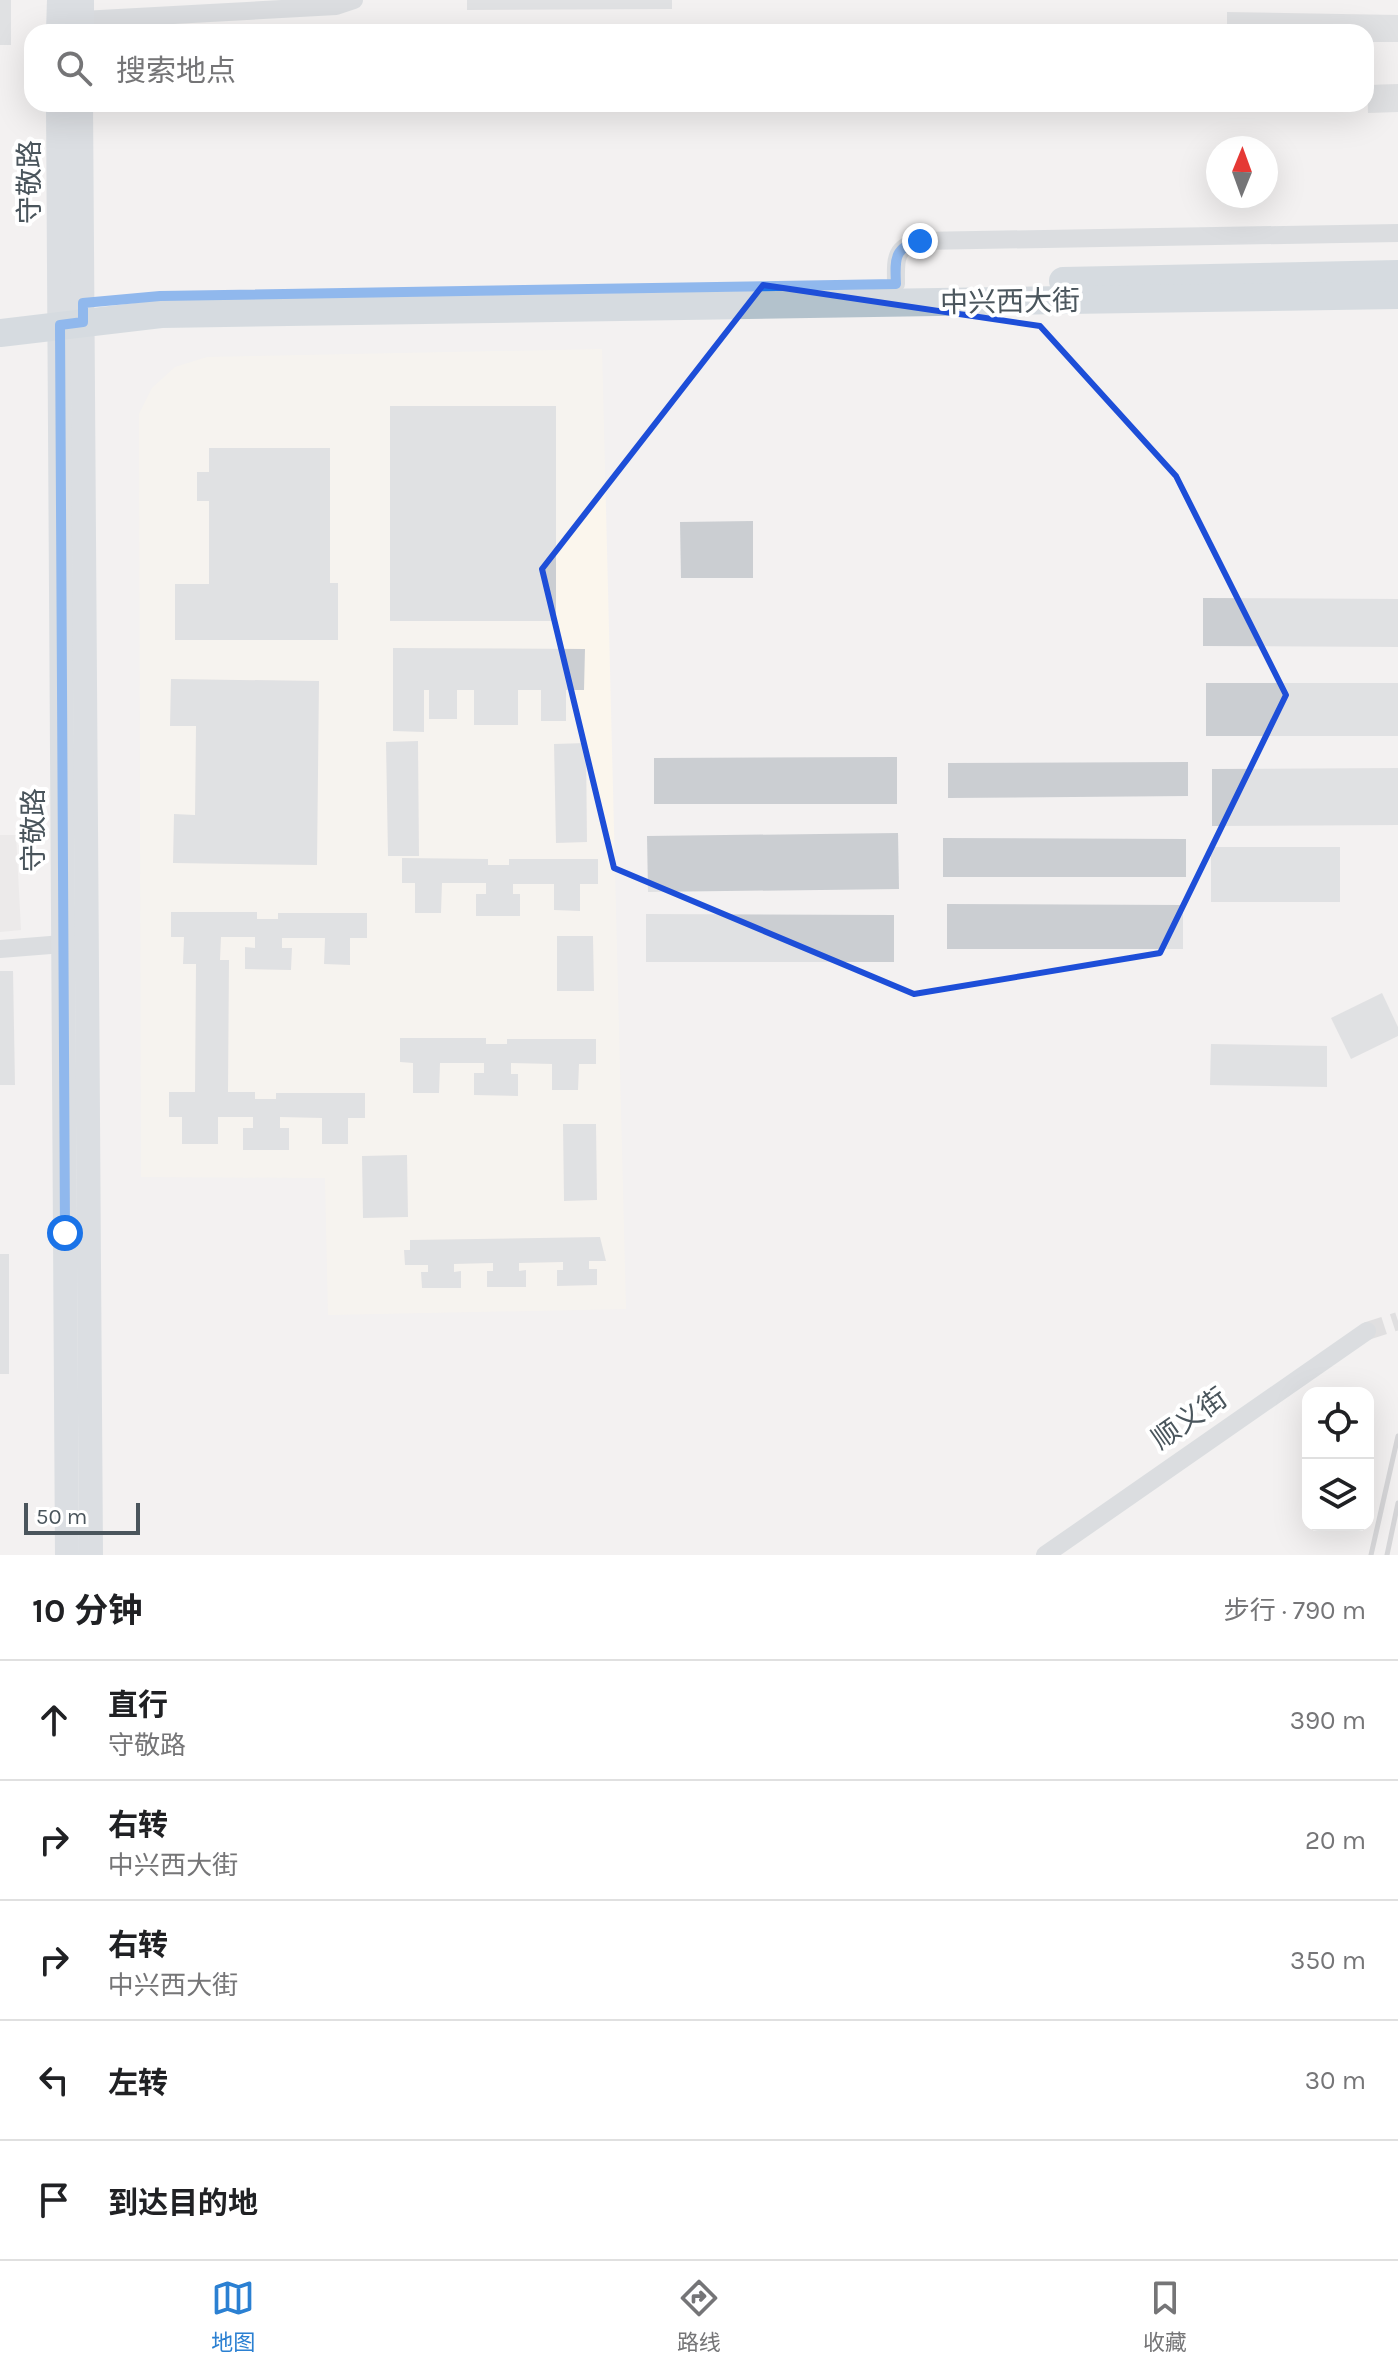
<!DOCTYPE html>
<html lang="zh">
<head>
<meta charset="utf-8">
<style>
	body { margin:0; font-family:Karla,"Noto Sans SC",sans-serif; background:#f6f6f6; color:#202124 }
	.controls { position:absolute; right:24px; bottom:24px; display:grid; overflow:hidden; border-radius:16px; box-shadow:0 8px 32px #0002 }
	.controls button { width:72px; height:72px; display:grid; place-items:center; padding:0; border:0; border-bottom:2px solid #e0e0e0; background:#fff; color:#202124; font:40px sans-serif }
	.compass { position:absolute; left:1206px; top:136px; width:72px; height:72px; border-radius:50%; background:#fff; box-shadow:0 8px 32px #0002; rotate:1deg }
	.scale { position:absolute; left:24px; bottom:20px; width:116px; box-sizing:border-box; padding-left:8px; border:4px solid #4a555c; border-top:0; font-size:22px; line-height:28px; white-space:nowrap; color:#4a555c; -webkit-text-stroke:6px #fff; paint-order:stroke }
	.stop { position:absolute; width:24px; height:24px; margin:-18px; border:6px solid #1a73e8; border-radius:50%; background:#fff }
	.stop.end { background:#1a73e8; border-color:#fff; box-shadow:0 2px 8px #0008 }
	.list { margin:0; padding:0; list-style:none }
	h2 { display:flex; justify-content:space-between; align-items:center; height:104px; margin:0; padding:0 32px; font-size:34px }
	h2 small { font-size:26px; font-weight:400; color:#757577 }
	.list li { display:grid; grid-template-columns:52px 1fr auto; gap:24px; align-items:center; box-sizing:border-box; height:120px; padding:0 32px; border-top:2px solid #e0e0e0 }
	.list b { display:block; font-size:30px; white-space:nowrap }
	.list p { margin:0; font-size:26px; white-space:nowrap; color:#757577 }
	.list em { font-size:26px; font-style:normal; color:#757577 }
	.icon { flex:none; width:44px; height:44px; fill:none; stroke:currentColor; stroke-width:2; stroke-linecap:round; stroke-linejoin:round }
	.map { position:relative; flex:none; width:1398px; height:1555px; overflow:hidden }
	.search { position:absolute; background:#fff; box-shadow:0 8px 32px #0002; left:24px; right:24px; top:24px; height:88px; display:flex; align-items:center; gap:20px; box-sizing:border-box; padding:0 28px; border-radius:24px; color:#757577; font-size:30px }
	.sheet { height:704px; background:#fff }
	nav { display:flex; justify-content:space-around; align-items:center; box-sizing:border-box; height:112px; border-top:2px solid #e0e0e0; background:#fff; font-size:22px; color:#757577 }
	nav a { display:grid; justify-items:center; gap:4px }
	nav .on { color:#2b80d2 }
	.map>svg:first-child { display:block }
	.commercial { fill:#fbf6ed }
	.education { fill:#e4e2e2 }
	.building { fill:#cbced2 }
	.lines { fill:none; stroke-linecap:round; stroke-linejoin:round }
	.street-tunnel { stroke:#c9cacc; stroke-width:18; stroke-dasharray:18 9; stroke-linecap:butt }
	.street { stroke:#bec6cc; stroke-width:18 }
	.secondary { stroke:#bec8d0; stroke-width:24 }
	.primary { stroke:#b3c2cc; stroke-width:28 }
	.rail { stroke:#b3b6ba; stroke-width:5 }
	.route { stroke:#1a73e8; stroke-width:10 }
	.marked { fill:none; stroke:#1d4ed8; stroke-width:6; stroke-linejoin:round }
	.labels { text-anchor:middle; stroke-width:8; stroke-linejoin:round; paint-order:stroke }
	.street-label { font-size:28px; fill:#4a555c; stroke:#fff }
</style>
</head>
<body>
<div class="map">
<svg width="1398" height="1555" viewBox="0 0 1398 1555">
	<rect width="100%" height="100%" fill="#f3f1f1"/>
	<path class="commercial" d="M602,349l24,960 -298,6 -3,-137 -184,-1 -2,-763 13,-26 23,-21 32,-10z"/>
	<path class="education" d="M0,835h16l5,95 -21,2z"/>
	<g class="building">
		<rect x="0" y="0" width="11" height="45"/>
		<path d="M467,0h205v9l-205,1z"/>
		<path d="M1227,12l171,3v27h-32v-10h-139z"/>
		<path d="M1398,84v28l-30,1 -1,-28z"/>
		<path d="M1227,104h84v3l-84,2z"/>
		<rect x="390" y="406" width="166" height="215"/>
		<path d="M209,448h121v135h8v57h-163v-56h34v-83h-12v-29h12z"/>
		<path d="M753,521v57h-72l-1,-56z"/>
		<path d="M1203,598l195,1v48l-195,-1z"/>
		<path d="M393,648l192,1 -1,41h-18v31h-25v-31h-23v35h-44v-35h-17v29h-28v-29h-5v42l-31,-1z"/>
		<path d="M171,679l148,2 -2,184 -144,-2 1,-49 21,1 1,-89h-26z"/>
		<rect x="1206" y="683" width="192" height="53"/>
		<path d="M418,741l1,115h-31l-2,-114z"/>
		<path d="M586,743l1,99 -31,1 -2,-99z"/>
		<path d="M897,757v47h-243v-46z"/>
		<path d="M1188,762v34l-240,2v-35z"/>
		<path d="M1398,768v57l-186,1v-57z"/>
		<path d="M898,833l1,56 -251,3 -1,-56z"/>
		<path d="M943,838l243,1v38h-243z"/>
		<rect x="1211" y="847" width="129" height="55"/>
		<path d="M402,858l86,1v6h21v-6h89v25h-18v27l-26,-1v-26h-41v10h7v22h-44v-22h10v-11h-44l-1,30h-26v-30h-13z"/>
		<path d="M947,904l236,1v44h-236z"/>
		<path d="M171,912h86v7h21v-6h89v25h-17v27l-26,-1 1,-26h-43v10h10l-1,22 -46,-1v-22l10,1v-11h-34l-1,23h9l-1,132h27v7h21v-6h89v25h-17v26h-26v-26l-42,-1v11h9v22h-46v-22h10v-11h-35v27h-36v-27h-13v-25h26l1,-128h-13l1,-27h-13z"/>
		<path d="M646,914l248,1v47h-248z"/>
		<path d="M557,936h36l1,55h-37z"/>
		<path d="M0,971h13l2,114h-15z"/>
		<path d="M1382,993l16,34v9l-47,23 -20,-41z"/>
		<path d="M400,1038h86v6h21v-5h89v25h-17l-1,26h-26v-26l-41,-1v11h7v22l-44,-1v-22h10v-10h-44l-1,30h-26v-30l-13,-1z"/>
		<path d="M1211,1044l116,2v41l-117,-2z"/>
		<path d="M563,1124h33l1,76 -33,1z"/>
		<path d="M407,1155l1,62 -45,1 -1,-62z"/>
		<path d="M600,1237l6,24h-17v8h8v16l-40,1v-16h6v-8l-44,1v8l7,-1v17h-39v-16h6v-8l-39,1v8l7,-1v17h-39l-1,-16h7v-7h-23l-1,-15h6v-10z"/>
		<rect x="0" y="1254" width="9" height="120"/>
	</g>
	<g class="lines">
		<path class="street-tunnel" d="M1367,1331l31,-10"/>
		<g class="street">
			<path d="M82,20l254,-14 18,-6"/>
			<path d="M896,284c0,-23 -3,-37 24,-43l478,-8"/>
			<path d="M0,949l63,-5"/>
			<path d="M1045,1555l322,-224"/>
		</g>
		<g class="secondary">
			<path d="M58,32l1,-32"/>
			<path d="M82,32v-32"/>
			<path d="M58,104l9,1451"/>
			<path d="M81,104l10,1451"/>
		</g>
		<g class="primary">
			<path d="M1063,281l335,-7"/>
			<path d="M0,333l161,-19 1237,-19"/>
		</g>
		<g class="rail">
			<path d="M1371,1555l27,-119"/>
			<path d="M1387,1555l11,-52"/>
		</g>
	</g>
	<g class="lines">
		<path class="route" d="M65,1233l-5,-908 23,-3v-19l77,-7 736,-12c-1,-23 -3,-37 24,-43"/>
	</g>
	<path d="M0 0H1398V1555H0ZM763,285l277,41 136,150 110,219 -126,258 -246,41 -300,-126 -72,-299z" fill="#f3f1f1" fill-opacity=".55" fill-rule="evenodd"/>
	<path class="marked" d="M763,285l277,41 136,150 110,219 -126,258 -246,41 -300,-126 -72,-299z"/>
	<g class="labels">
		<g class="street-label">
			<text transform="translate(29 182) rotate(-90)" y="10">守敬路</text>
			<text transform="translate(1010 301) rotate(-1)" y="10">中兴西大街</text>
			<text transform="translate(33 830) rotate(-90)" y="10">守敬路</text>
			<text transform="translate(1189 1418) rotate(-35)" y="10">顺义街</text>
		</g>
	</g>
</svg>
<div class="controls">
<button><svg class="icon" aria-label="locate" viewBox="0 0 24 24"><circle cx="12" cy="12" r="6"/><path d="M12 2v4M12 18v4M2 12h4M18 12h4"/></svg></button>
<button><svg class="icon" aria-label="layers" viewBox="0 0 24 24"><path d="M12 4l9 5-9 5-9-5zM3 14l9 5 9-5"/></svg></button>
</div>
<svg class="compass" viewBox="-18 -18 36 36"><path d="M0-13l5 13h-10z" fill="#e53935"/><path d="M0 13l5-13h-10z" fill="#757577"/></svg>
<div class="scale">50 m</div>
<div class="stop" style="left:65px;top:1233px"></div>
<div class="stop end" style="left:920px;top:241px"></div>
<div class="search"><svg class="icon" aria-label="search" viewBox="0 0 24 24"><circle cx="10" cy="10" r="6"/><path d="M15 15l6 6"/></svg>搜索地点</div>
</div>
<section class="sheet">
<h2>10 分钟<small>步行 · 790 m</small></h2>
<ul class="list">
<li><svg class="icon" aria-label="ahead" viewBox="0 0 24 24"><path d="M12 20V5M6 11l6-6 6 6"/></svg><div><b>直行</b><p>守敬路</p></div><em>390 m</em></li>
<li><svg class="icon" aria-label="right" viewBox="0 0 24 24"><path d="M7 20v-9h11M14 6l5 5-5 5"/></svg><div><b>右转</b><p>中兴西大街</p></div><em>20 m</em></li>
<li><svg class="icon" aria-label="right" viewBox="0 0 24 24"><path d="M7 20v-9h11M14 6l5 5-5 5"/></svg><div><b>右转</b><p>中兴西大街</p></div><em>350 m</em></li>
<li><svg class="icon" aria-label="left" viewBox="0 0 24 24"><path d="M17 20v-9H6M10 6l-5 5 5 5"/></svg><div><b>左转</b></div><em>30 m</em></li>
<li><svg class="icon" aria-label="arrive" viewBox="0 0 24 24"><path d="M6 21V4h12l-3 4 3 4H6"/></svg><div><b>到达目的地</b></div></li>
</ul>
</section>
<nav>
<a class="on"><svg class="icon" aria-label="map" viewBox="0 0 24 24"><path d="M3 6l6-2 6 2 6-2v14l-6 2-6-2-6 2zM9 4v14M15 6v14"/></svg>地图</a>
<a><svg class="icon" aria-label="directions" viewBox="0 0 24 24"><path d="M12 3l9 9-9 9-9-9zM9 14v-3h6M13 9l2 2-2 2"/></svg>路线</a>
<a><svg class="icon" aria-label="saved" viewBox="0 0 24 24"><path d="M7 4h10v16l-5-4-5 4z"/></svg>收藏</a>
</nav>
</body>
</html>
